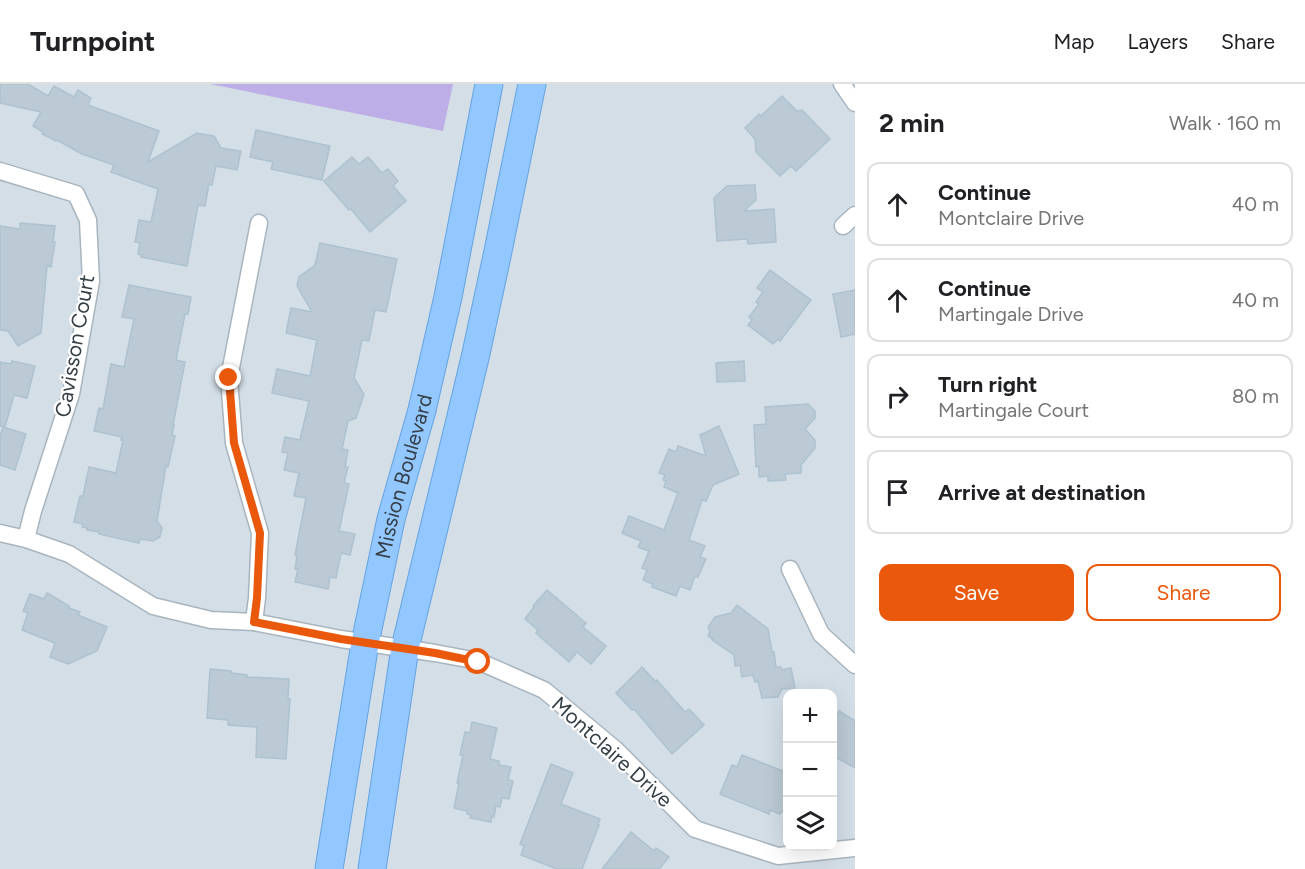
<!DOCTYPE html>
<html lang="en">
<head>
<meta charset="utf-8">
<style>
	body { margin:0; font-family:Figtree,sans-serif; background:#f2f2f2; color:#202124 }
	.controls { position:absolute; right:18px; bottom:18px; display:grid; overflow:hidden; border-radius:12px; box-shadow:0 6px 24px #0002 }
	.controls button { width:54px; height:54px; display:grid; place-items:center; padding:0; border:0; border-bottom:2px solid #e0e0e0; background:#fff; color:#202124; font:30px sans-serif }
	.stop { position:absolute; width:18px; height:18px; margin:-14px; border:4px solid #ea580c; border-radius:50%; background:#fff }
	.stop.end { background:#ea580c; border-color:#fff; box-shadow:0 2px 6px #0008 }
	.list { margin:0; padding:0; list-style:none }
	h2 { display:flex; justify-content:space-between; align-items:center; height:78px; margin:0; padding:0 24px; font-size:26px }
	h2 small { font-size:20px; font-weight:400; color:#757577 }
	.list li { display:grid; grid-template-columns:39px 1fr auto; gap:18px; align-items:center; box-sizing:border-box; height:84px; margin:0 12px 12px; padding:0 12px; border:2px solid #e0e0e0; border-radius:12px }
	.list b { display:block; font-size:22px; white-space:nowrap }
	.list p { margin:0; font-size:20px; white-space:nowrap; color:#757577 }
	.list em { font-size:20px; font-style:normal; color:#757577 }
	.actions { display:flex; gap:12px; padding:18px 24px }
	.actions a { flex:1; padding:14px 0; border:2px solid #ea580c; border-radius:12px; text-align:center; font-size:21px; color:#ea580c }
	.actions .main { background:#ea580c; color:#fff }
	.icon { flex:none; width:33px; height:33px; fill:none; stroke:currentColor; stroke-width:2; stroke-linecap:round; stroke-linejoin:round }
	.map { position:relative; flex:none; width:855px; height:785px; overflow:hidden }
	header { display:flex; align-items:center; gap:36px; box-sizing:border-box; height:84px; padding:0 30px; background:#fff; border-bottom:2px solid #e0e0e0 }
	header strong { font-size:28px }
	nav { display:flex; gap:33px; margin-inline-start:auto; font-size:21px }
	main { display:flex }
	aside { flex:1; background:#fff }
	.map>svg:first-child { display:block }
	.residential { fill:#d4dee7; fill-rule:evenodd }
	.green { fill:#bdaee8 }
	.building { fill:#bbcad5; stroke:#aec2cf; stroke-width:1.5 }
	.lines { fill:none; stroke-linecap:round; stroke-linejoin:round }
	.minor-casing { stroke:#a8b5be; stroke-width:19 }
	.primary-casing { stroke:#63a3e4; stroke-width:29 }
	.minor { stroke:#fff; stroke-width:16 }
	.primary { stroke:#93c7ff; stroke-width:27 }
	.route { stroke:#ea580c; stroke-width:8 }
	.labels { text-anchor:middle; stroke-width:4.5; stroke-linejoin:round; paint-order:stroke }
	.street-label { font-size:21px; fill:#353f46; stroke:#fff }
</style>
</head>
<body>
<header>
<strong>Turnpoint</strong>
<nav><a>Map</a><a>Layers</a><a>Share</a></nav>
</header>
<main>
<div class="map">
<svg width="855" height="785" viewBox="0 0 855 785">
	<rect width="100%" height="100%" fill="#e6ecf3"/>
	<path class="residential" d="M0,0h855v785h-855zM788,610h44v152h-44z"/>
	<path class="green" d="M210,0h243l-10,47z"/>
	<g class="building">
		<path d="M0,0h28l20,12 6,-10 20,11 4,-7 13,8 -3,7 71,26 -11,31 49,-29 17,3 7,12 20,3 -4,19 -21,-4 -4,19 -3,-1 -4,22 -7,-1 -11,61 -46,-9 1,-2 -4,-1 2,-11 -5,-1 4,-22 12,2 7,-33 -47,-17 3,-7 -32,-11 -25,-14 -1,1 -14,-7 1,-2 -10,-6 8,-14 -41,-9z"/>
		<path d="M782,12l15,15 5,-1 28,29 -34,32 -5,-5 -11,10 -24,-24 -1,-13 -10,-11 14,-14 2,2z"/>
		<path d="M256,46l74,16 -8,34 -51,-11 2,-7 -23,-5z"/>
		<path d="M352,73l7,7 9,-7 14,16 6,-4 10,12 -5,5 13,15 -36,31 -19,-23 -2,1 -25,-29z"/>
		<path d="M755,101l1,15 -12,11 30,-2 2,33 -28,2 -1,-5 -30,2 -3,-43 13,-12z"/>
		<path d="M20,139l35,3 -2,16h2l-4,25 -4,-1 -6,67 -23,13 -10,-15 -8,-1v-104l20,3z"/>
		<path d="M320,159l77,16 -11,53 -11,-2 -6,31 -7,-1 -8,38 10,16 -8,24 -8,3 -6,28 6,1 -3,17h3l-4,16 5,1 -10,47 16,3 -5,21 -9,-2 -5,25 -6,-1 -2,12 -33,-7 3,-13h-3l2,-13 -2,-1 11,-57 -12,-2 5,-23 -15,-3 4,-17 -6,-1 3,-15 15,3 9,-39 -37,-8 5,-24 33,7 7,-36 -31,-7 5,-25 21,4 -15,-26 2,-9 16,-12z"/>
		<path d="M770,186l41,30 -31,41 -2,-2 -5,5 -25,-19 4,-5 -3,-3 10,-13 -3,-2 7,-10 -6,-4z"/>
		<path d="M129,201l62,12 -3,17h-3l-9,46 9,2 -12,63h1l-2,10 3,1 -7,31 -2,-1 -9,55 5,7 -2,9 -7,4 -13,-2 -1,4 -40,-9v-2l-12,-2v-2l-5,-1 1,-3 -9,-2 6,-26h3l6,-29 27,6 7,-33h-2l1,-3 -28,-6 5,-23 4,1 8,-45 13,3 10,-48 -12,-2z"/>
		<path d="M855,206v44l-14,3 -8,-43z"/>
		<path d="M12,277l23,5 -8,32 -13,-3 -9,32 -5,-1v-64l11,2z"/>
		<path d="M744,277l1,20 -28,1 -1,-19z"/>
		<path d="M808,320l7,7v7l-10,11 10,11v8l-14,17v8l-16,1 1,6 -18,1v-5l-9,1v-11l-3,1 -2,-42 12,-1 -1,-17z"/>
		<path d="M719,342l20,48 -26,11 -7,16 -4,-1 -13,40 16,6 -5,11 6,2 -8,18 -3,-1 -5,14 -10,-4 -4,10 -24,-9 1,-3 -10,-4 4,-10 -5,-2 7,-17 -11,-4 3,-6 -19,-8 7,-17 35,14 14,-37 -14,-6 2,-6 -3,-1 2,-5 -6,-2 10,-24 7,3 2,-6 28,10 -6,-21z"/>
		<path d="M3,343l23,7 -11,36 -15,-5v-29z"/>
		<path d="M547,506l39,33 -3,4 23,19 -15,18 -14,-12 -8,10 -33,-29 2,-3 -13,-11 9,-12 -1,-1z"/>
		<path d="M47,509l22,13v2l11,4 -2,3 29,12 -10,24 -29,13 -18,-7 5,-14 -33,-13 6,-17 -5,-2 7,-17 14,5z"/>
		<path d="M737,521l31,24 4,23h2l2,15h5l1,3 9,-2 4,20 -13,1 -4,8 -16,1 -4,-17 -3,1 -2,-7 -11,2 -2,-12 -5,1 -1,-11 -22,-15 1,-1 -5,-3 2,-4 -2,-5 7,-10 16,-4z"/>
		<path d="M642,583l14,15 1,-2 28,32 4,-3 15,16 -32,29 -38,-45 -2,1 -16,-17z"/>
		<path d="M210,585l21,2v2l16,2v2l42,2 -1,20h2l-4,60 -30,-2 1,-30 -29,-2v-5l-21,-2z"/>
		<path d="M839,627l16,10v47l-23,-13v-34z"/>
		<path d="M472,638l25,6 -7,31 9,2v4l12,2 -3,13 5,1 -4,18 -7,-1 -2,9 -4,-1 -2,11 -2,-1 -1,6 -21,-4 1,-3 -4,-1v-3l-13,-3 5,-25h-2l6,-28h-3l5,-23 5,1z"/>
		<path d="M742,671l46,18v31l-8,10 -10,-4 -1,4 -49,-20 12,-29 5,2z"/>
		<path d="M551,680l22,9 -12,31 39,15 -2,5 1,1 -17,44h-25l-36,-14 3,-9 -4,-2z"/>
		<path d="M631,748l23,19 2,-3 13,9 -10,12h-57z"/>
	</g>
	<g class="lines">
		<g class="minor-casing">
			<g id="minor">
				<path d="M842,0l13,19"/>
				<path d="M0,87l76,23 12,26 3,61 -20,113 -38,117 -7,28"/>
				<path d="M843,142l12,-11"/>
				<path d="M0,449l26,6 43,15 84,52 58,14 43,2 87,17 94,14 43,8 66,29 72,60 79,79 83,27 77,-8"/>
				<path d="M790,485l31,65 34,31"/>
				<path d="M254,538l3,-24 3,-65 -26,-90 -5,-65 30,-155"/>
			</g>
		</g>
		<g class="primary-casing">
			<g id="primary">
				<path id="s1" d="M329,785l36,-226 26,-124 31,-109 26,-113 41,-213"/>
				<path d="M372,785l33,-221 70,-290 22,-102 35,-172"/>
			</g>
		</g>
		<use href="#minor" class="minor"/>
		<use href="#primary" class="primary"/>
	</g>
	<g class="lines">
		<path class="route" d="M229,294l5,65 26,90 -3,65 -3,24 87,17 94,14 43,9"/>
	</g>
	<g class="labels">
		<g class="street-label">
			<text transform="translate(75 262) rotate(-80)" y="7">Cavisson Court</text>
			<text dy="7" stroke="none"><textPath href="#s1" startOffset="400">Mission Boulevard</textPath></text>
			<text transform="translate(612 668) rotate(42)" y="7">Montclaire Drive</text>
		</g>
	</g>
</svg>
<div class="controls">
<button>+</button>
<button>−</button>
<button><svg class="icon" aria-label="layers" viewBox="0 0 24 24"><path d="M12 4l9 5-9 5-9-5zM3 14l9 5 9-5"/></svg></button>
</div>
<div class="stop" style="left:478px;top:578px"></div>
<div class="stop end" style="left:229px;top:294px"></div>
</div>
<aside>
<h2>2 min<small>Walk · 160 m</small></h2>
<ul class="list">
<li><svg class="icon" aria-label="ahead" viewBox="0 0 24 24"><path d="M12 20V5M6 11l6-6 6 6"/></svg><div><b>Continue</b><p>Montclaire Drive</p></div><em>40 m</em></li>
<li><svg class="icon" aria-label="ahead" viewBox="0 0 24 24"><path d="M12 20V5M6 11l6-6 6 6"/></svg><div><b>Continue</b><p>Martingale Drive</p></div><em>40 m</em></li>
<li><svg class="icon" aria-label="right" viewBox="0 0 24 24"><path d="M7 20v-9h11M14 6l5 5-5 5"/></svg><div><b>Turn right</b><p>Martingale Court</p></div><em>80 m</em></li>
<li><svg class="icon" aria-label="arrive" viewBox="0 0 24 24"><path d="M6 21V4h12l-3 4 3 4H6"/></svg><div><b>Arrive at destination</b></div></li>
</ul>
<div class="actions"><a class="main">Save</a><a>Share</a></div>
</aside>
</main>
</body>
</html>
